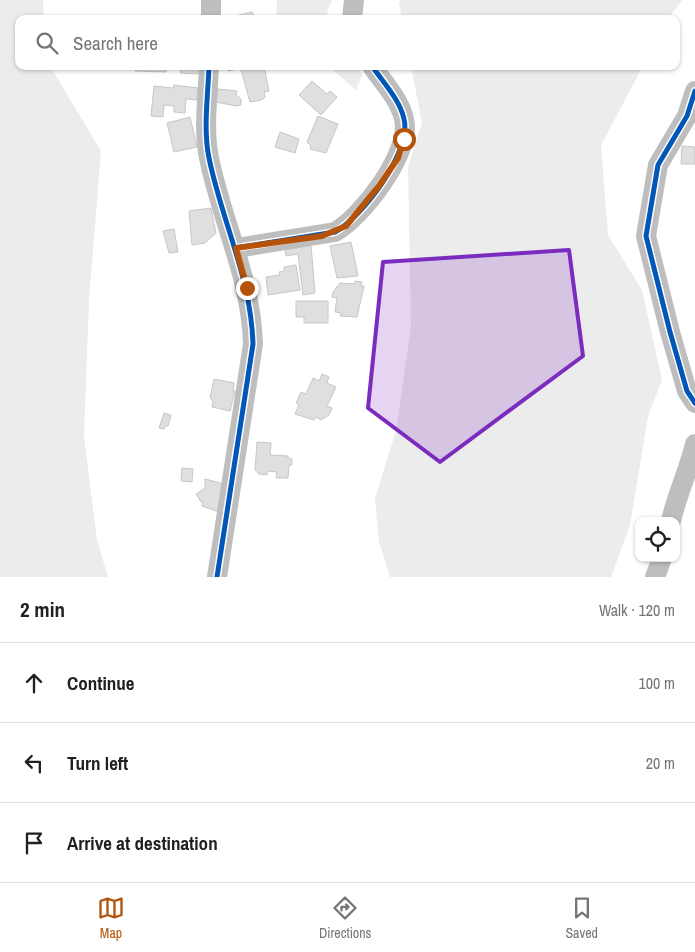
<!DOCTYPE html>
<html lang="en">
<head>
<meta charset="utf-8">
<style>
	body { margin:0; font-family:"Archivo Narrow",sans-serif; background:#f2f2f2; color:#202124 }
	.controls { position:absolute; right:15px; bottom:15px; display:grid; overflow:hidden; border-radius:10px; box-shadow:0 1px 4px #0004 }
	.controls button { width:45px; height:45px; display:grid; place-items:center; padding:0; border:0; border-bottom:1px solid #e0e0e0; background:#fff; color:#202124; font:25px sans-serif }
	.stop { position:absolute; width:15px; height:15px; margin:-11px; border:4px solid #b45309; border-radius:50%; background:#fff }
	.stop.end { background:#b45309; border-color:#fff; box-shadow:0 1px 5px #0008 }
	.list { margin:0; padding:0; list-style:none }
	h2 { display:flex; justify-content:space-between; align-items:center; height:65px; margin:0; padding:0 20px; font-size:21px }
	h2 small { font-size:16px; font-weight:400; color:#757577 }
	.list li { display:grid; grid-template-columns:32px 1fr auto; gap:15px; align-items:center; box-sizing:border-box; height:80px; padding:0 20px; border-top:1px solid #e0e0e0 }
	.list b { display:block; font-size:19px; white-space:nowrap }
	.list em { font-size:16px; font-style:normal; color:#757577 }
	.icon { flex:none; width:28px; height:28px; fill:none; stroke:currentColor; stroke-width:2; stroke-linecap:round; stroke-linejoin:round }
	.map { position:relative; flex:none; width:695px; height:577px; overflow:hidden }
	.search { position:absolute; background:#fff; box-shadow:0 1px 4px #0004; left:15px; right:15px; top:15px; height:55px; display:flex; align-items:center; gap:12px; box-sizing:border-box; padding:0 18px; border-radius:10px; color:#757577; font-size:19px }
	.sheet { height:305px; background:#fff }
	nav { display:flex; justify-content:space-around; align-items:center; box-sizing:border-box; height:70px; border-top:1px solid #e0e0e0; background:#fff; font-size:14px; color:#757577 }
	nav a { display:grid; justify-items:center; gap:2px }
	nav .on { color:#b45309 }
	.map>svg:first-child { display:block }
	.green { fill:#ececec }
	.building { fill:#dfdfdf; stroke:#c7c7c7 }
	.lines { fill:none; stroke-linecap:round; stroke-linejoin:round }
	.minor { stroke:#bebebe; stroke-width:20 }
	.cycleway-casing { stroke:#fff; stroke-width:8 }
	.cycleway { stroke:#0057b8; stroke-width:5 }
	.route { stroke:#b45309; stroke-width:6 }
	.marked { fill:#7b2cbf; fill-opacity:0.2; stroke:#7b2cbf; stroke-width:4; stroke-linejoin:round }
</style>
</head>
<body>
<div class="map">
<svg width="695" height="577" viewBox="0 0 695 577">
	<rect width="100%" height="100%" fill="#fff"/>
	<g class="green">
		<path d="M0,0h43l1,19h-25v47h31l51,85 -12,149 -5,137 13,103 11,37h-108z"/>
		<path d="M277,0h55l-5,11 4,8h-55z"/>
		<path d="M401,0h281l-14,19h-266l-3,-16z"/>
		<path d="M328,66h30l4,9 -6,15z"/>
		<path d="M411,66h232l-42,79 7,90 34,55 20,90 -14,36 -18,109 -19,52h-221l-11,-35 -4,-44 21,-67 15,-105 -3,-159 14,-44z"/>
	</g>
	<g class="building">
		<path d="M252,12l4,7h-20l-1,-3z"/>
		<path d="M135,66h31v6l-31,-1z"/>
		<path d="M181,66h19l-1,8 -19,-1z"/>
		<path d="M227,66h26l-25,5z"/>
		<path d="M258,66h6l5,25 -5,1 1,5 -3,3 -12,2 -9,-32z"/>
		<path d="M312,81l15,13 3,-3 7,6 -16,18 -22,-20z"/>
		<path d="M174,85l24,3 -1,12 -11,-1 -1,14 -11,-1v-6l-10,-1 -1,12 -12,-1 3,-30 19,2z"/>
		<path d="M218,89l19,2 -1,4 5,4v6l-5,1 -20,-4z"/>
		<path d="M318,116l20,8 -12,29 -16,-4 1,-3 -4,-4z"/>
		<path d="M190,117l7,30 -23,5 -7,-29z"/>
		<path d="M280,132l19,7 -4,14 -20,-6z"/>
		<path d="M682,146l13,1v17h-14z"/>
		<path d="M211,208l5,25 -11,10 -13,2 -3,-34z"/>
		<path d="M174,229l4,23 -9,1 -6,-22z"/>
		<path d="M351,242l7,34 -21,2 -7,-32z"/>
		<path d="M311,245l4,48 -12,2 -5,-41 -12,2 -1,-8z"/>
		<path d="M296,265l4,25 -32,5 -2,-18 14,-2 -1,-3 5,-1v-4z"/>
		<path d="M355,281l7,1 -1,4h3l-7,31 -17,-1 1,-3 -6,-1 2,-14 -5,-1 1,-5 7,-9 15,1z"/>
		<path d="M296,301h32v22h-24v-6h-8z"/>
		<path d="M322,374l7,3 -2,6 9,4 -9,19 5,2 -3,7 -8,5 -5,-3 -2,3 -19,-6 4,-9 -3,-2 5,-11 5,2 7,-16 6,3z"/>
		<path d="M214,379l20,4 -1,8h2l-5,20 -18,-4 1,-6 -3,-3z"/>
		<path d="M164,413l7,2 -3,11h-3l-1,3 -5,-1z"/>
		<path d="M257,442l14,1 -1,12 18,1v2l4,1v6h-3l-1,13h-12l1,-6 -10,-1v4l-8,-1 -4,-4z"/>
		<path d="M182,468l11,1 -1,13 -11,-1z"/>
		<path d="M205,479l19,5 -5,28 -17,-6 1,-5 -2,1 -5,-8 9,-6z"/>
	</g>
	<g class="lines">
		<g class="minor">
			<path d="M211,19v-19"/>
			<path d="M352,19l2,-19"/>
			<path d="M209,66c-1,30 -6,63 0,92 13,64 42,119 44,186l-36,233"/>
			<path d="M695,91l-8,25 -29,49 -12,71 24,96 17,59 8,12"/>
			<path d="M236,248l99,-16c27,-15 77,-80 69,-113 -4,-19 -21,-37 -32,-53"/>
			<path d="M671,521c6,-27 18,-51 24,-77"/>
			<path d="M655,577l7,-19"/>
		</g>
		<g class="cycleway-casing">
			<g id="cycleway">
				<path d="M209,66c-1,30 -6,63 0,92 13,64 42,119 44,186l-36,233"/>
				<path d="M695,91l-8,25 -29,49 -12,71 24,96 17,59 8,12"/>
				<path d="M236,248l99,-16c27,-15 77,-80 69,-113 -4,-19 -21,-37 -32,-53"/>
			</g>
		</g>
		<use href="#cycleway" class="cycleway"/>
	</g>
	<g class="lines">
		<path class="route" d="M247,288l-11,-40 86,-12 24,-10 33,-40 19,-28 6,-19"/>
	</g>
	<path class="marked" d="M569,250l14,106 -143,106 -72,-54 15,-146z"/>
</svg>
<div class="controls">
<button><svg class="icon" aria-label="locate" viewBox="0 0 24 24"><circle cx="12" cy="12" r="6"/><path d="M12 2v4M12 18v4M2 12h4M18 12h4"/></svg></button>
</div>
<div class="stop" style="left:404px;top:139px"></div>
<div class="stop end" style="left:247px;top:288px"></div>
<div class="search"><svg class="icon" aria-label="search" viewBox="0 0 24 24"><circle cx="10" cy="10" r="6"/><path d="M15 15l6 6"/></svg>Search here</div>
</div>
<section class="sheet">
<h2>2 min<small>Walk · 120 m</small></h2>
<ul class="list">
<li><svg class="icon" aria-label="ahead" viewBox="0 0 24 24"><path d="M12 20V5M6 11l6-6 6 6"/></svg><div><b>Continue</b></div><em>100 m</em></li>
<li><svg class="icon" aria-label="left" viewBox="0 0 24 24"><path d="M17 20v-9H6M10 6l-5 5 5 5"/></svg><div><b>Turn left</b></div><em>20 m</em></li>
<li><svg class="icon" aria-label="arrive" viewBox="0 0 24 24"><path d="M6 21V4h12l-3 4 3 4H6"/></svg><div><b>Arrive at destination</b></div></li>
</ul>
</section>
<nav>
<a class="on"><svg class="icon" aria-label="map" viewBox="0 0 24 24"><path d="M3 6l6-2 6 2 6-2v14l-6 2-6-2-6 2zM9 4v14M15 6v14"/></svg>Map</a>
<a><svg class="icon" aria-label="directions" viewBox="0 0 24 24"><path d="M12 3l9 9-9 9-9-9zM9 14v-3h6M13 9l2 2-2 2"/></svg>Directions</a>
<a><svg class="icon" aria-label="saved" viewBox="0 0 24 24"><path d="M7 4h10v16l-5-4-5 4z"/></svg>Saved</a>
</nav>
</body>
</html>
